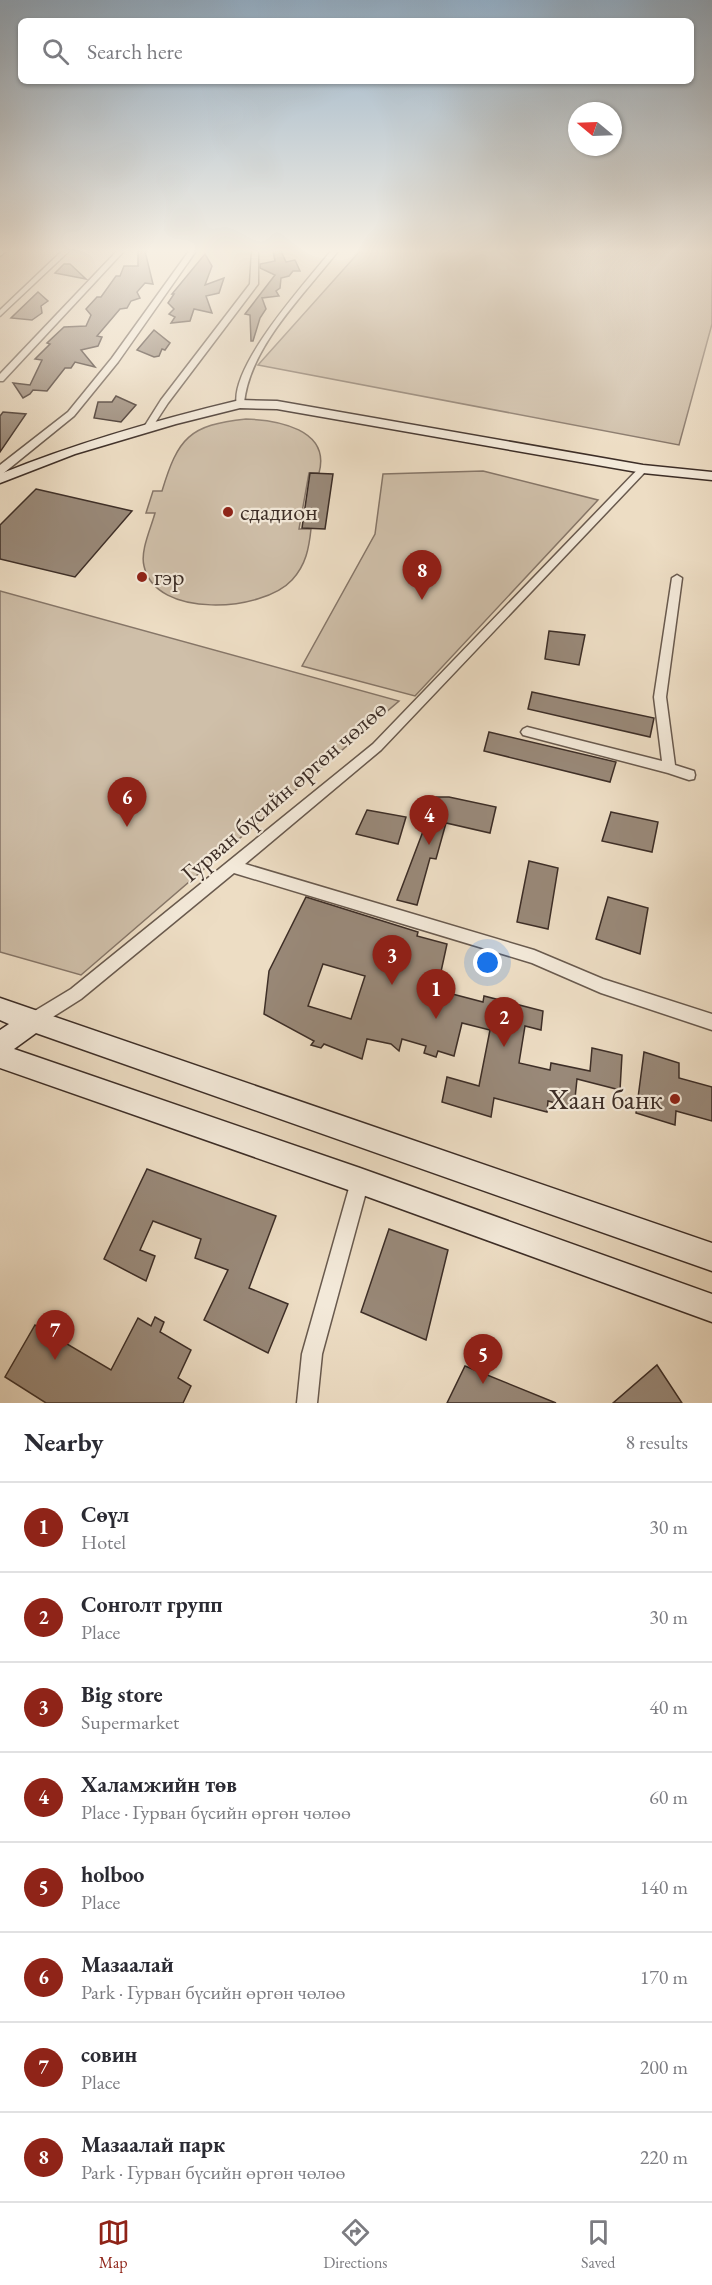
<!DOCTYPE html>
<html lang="en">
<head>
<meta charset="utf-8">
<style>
	body { margin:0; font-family:"EB Garamond",serif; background:#f7f7f7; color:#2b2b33 }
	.compass { position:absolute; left:568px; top:102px; width:54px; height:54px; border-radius:50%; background:#fff; box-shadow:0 2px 4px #0004; rotate:289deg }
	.you { position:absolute; left:488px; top:963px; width:21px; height:21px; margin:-15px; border:4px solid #fff; border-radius:50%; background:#1a73e8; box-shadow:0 0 0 9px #1a73e833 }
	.badge { display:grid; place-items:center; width:39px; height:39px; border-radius:50%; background:#8f2418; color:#fff; font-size:20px; font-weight:700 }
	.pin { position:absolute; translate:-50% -50px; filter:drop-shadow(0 2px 3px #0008) }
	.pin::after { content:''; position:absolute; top:32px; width:21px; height:18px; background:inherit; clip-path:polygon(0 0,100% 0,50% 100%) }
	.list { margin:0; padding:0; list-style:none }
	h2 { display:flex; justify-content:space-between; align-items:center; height:78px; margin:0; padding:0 24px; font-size:26px }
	h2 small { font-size:20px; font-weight:400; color:#7c7c81 }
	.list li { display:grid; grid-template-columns:39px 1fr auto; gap:18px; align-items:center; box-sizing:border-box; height:90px; padding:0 24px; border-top:2px solid #e1e1e2 }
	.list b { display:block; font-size:22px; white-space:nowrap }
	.list p { margin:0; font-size:20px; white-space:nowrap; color:#7c7c81 }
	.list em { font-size:20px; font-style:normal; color:#7c7c81 }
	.icon { flex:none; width:33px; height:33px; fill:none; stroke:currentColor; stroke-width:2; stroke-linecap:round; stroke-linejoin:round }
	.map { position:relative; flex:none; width:712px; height:1403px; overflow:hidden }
	.search { position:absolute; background:#fff; box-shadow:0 2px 4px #0004; left:18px; right:18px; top:18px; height:66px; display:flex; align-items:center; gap:15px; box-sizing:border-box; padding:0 21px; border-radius:9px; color:#7c7c81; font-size:22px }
	.sheet { height:798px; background:#fff }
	nav { display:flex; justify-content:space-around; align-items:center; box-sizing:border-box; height:84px; border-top:2px solid #e1e1e2; background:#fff; font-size:16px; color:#7c7c81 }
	nav a { display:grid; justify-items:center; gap:3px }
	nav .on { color:#8f2418 }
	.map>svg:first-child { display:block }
	.green { fill:#cfbfa9; stroke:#867668; stroke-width:1.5 }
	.building { fill:#998979; stroke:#3d2e27; stroke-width:1.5; fill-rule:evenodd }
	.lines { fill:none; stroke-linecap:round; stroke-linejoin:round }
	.street-casing { stroke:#695a4e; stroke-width:3 }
	.secondary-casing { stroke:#3d2e27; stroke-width:3 }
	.street { fill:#f3e9d9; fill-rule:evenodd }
	.secondary { fill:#f3e9d9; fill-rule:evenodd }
	.poi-dot { fill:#8f2418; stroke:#f3e9d9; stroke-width:2 }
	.labels { text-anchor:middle; stroke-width:4.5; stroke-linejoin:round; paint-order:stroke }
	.poi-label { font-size:24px; fill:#3d2e27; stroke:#f3e9d9; text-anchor:start }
	.street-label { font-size:24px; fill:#3d2e27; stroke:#f3e9d9 }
	.near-poi-label { font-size:28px; fill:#3d2e27; stroke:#f3e9d9; text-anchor:end }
</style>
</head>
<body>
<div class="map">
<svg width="712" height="1403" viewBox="0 0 712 1403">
	<rect width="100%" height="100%" fill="#edddc4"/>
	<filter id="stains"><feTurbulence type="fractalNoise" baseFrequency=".00333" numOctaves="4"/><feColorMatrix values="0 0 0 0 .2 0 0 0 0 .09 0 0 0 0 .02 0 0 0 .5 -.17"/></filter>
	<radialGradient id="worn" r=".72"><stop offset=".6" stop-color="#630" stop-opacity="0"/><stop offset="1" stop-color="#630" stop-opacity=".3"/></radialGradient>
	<g class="green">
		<path d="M360,251h352v73l-33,121 -421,-80z"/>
		<path d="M246,419c31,1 85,10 73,54h-10l-10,56h12c-2,19 -5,36 -19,51 -29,32 -137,39 -148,-14 -4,-15 7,-38 11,-53h-9l7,-22h9c16,-53 27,-66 84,-72z"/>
		<path d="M483,471l115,29 -183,196 -113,-30 73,-132 8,-60z"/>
		<path d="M0,591l399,110 -318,274 -81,-23z"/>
	</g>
	<g class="building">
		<path d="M138,251h7l8,33 -8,-1 -8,9 3,6 -9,3 -4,7 -7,1 -23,27 5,1 -4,9 -17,4 14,17 -20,-5 -4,6h-6l-18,23 -14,-1 -3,4 -7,4 -10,-15 17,2 12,-25 -7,-1 15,-15 -3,-1 17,-16 22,-1 5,-11 -5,-6 11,-12h4l15,-21h4l4,-10h14z"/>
		<path d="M273,251h8l5,11 9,-2 5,11h-7l-4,5 -8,2 -1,10 -4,3 3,5 -17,2 4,11 -6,9 -7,23h-2l-1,-26 -5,-1 30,-39 -15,-7v-4l15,-3z"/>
		<path d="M205,254l7,12 -7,19 19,-7 -5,15 -13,3 6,17 -18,-4 -4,12 -19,2 4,-6 -6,-3 5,-5 -6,-6 6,-9h-2z"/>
		<path d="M64,264h6l16,15 -31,-6z"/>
		<path d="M38,292l10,9 -7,5 1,7 -10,7 -21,-2z"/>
		<path d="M154,330l16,13 -5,7 -3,-1 -3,7 -5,1 -17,-7z"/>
		<path d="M116,396l20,9 -15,17 -27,-4 4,-16h14z"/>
		<path d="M3,412l23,2 -26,38v-36z"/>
		<path d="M310,473l23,1 -8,55 -23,-1z"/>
		<path d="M36,489l96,22 -57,66 -75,-18v-34z"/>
		<path d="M549,631l36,4 -6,30 -34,-6z"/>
		<path d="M532,692l122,26 -4,19 -122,-28z"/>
		<path d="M489,732l127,30 -6,20 -126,-31z"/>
		<path d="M436,797h13l47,10 -6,26 -44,-10 -10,36 -6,-1 -13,47 -20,-5z"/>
		<path d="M367,810l39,7 -8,27 -42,-10z"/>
		<path d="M611,812l47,10 -6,30 -50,-11z"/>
		<path d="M529,861l29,7 -10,61 -31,-7z"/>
		<path d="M306,897l112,35 -1,4 30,8 -10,46 46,12 1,-6 59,15 -2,19 -16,-4 -6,37 31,7 1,-7 39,8 2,-23 30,7 -2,35 -43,-11 -3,29 -26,-7 -1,11 -53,-14 -3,19 -49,-15 5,-25 32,9 11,-56 -28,-7 -8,33 -16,-5 -2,6 -12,-4 2,-7 -24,-7 -3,12 -8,-7 -24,-5 -5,20 -38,-15 -3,4 -10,-3 3,-4 -50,-27 5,-43zM323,964l42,12 -14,43 -43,-13z"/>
		<path d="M608,897l40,11 -8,46 -44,-15z"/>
		<path d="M644,1052l35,11v15l33,9v34l-36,-10 -1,14 -39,-12z"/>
		<path d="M147,1169l129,47 -27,72 39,16 -20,49 -64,-33 24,-50 -33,-12 6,-19 -48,-18 -13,29 15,6 -9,25 -42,-22z"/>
		<path d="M389,1229l59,21 -22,90 -65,-28z"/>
		<path d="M155,1317l9,5 -4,10 31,18 -13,28 13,8 -8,17h-137l-41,-26 30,-52 76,45 27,-52 13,8z"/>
		<path d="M657,1365l25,38h-69z"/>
		<path d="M465,1366l91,37h-109z"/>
	</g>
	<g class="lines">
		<g class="street-casing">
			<g id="street">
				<path d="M0,251h6l-6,5z"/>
				<path d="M62,251h7l-69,65v-6z"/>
				<path d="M117,251h7l-121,130h-3v-7z"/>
				<path d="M189,251h7l-78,111 -44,54 -74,60v-11l68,-53 44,-54z"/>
				<path d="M252,251h6v33l-90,119 -17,26h-6l-1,-2 17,-27 89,-116z"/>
				<path d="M331,251h7c-34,44 -89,96 -94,153l-7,2c-9,-39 70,-125 94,-155z"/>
				<path d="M643,466l5,3 -2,2 -265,279 -136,114 289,86 69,29 109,35v16l-111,-37 -69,-30 -298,-90 -153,126 -41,26 -6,3 -6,-3 -2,-5 2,-5 43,-26 302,-245 267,-277z"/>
				<path d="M677,575l5,3 -16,119 9,68 19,6 1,4 -1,4 -5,1 -21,-7 -145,-38 -2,-3 2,-3 4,-2 135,34 -8,-64 18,-119z"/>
				<path d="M360,1172l6,3 3,6 -47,173 -5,49h-20l5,-49 49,-173 3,-6z"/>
			</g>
		</g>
		<g class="secondary-casing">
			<g id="secondary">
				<path d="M240,400l37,1 366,64 69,7v8l-69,-7 -366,-64 -37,-1 -64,16 -101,30 -75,29v-9c79,-32 157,-54 240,-74z"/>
				<path d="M0,998l712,245v28l-676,-238 -22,16 346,119 352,126v28l-352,-128 -360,-126v-38l9,-6 -9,-4z"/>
			</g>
		</g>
		<use href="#street" class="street"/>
		<use href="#secondary" class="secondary"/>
	</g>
	<linearGradient id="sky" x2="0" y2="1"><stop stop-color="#92adc4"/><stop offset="0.56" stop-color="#f7f0e4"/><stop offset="1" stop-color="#f7f0e4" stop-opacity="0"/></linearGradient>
	<rect width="712" height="448" fill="url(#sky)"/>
	<g class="poi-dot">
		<circle cx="228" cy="512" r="6"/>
		<circle cx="142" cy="577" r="6"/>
		<circle cx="675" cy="1099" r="6"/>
	</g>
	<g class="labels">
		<g class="poi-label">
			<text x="240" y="520">сдадион</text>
			<text x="154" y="585">гэр</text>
		</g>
		<g class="street-label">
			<text transform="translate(284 791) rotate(-41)" y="8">Гурван бүсийн өргөн чөлөө</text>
		</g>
		<g class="near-poi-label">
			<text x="663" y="1109">Хаан банк</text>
		</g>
	</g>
	<rect width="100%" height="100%" filter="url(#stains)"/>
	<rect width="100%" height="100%" fill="url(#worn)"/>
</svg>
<svg class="compass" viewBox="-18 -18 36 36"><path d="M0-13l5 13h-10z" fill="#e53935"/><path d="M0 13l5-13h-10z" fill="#7c7c81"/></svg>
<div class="you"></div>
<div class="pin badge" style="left:436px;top:1019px">1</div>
<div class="pin badge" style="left:504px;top:1047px">2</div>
<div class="pin badge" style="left:392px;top:985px">3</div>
<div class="pin badge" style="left:429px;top:845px">4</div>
<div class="pin badge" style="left:483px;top:1384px">5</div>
<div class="pin badge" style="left:127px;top:827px">6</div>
<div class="pin badge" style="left:55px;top:1360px">7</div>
<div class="pin badge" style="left:422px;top:600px">8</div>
<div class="search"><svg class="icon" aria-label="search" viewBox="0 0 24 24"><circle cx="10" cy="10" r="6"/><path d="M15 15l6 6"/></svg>Search here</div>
</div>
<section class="sheet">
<h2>Nearby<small>8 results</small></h2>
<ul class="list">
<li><span class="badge">1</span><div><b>Сөүл</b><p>Hotel</p></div><em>30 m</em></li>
<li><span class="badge">2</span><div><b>Сонголт групп</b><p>Place</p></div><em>30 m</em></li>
<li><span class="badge">3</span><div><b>Big store</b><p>Supermarket</p></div><em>40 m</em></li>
<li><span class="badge">4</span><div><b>Халамжийн төв</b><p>Place · Гурван бүсийн өргөн чөлөө</p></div><em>60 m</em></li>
<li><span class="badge">5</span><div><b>holboo</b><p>Place</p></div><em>140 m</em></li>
<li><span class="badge">6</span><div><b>Мазаалай</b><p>Park · Гурван бүсийн өргөн чөлөө</p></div><em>170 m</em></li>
<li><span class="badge">7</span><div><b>совин</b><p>Place</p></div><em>200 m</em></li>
<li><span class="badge">8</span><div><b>Мазаалай парк</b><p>Park · Гурван бүсийн өргөн чөлөө</p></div><em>220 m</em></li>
</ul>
</section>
<nav>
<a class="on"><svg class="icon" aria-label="map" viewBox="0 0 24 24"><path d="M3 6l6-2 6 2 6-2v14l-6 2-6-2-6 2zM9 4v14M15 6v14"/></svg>Map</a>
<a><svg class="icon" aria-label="directions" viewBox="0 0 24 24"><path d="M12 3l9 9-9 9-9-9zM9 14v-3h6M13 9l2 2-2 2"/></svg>Directions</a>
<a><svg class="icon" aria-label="saved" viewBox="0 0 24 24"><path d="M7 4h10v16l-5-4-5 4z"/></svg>Saved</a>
</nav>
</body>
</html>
